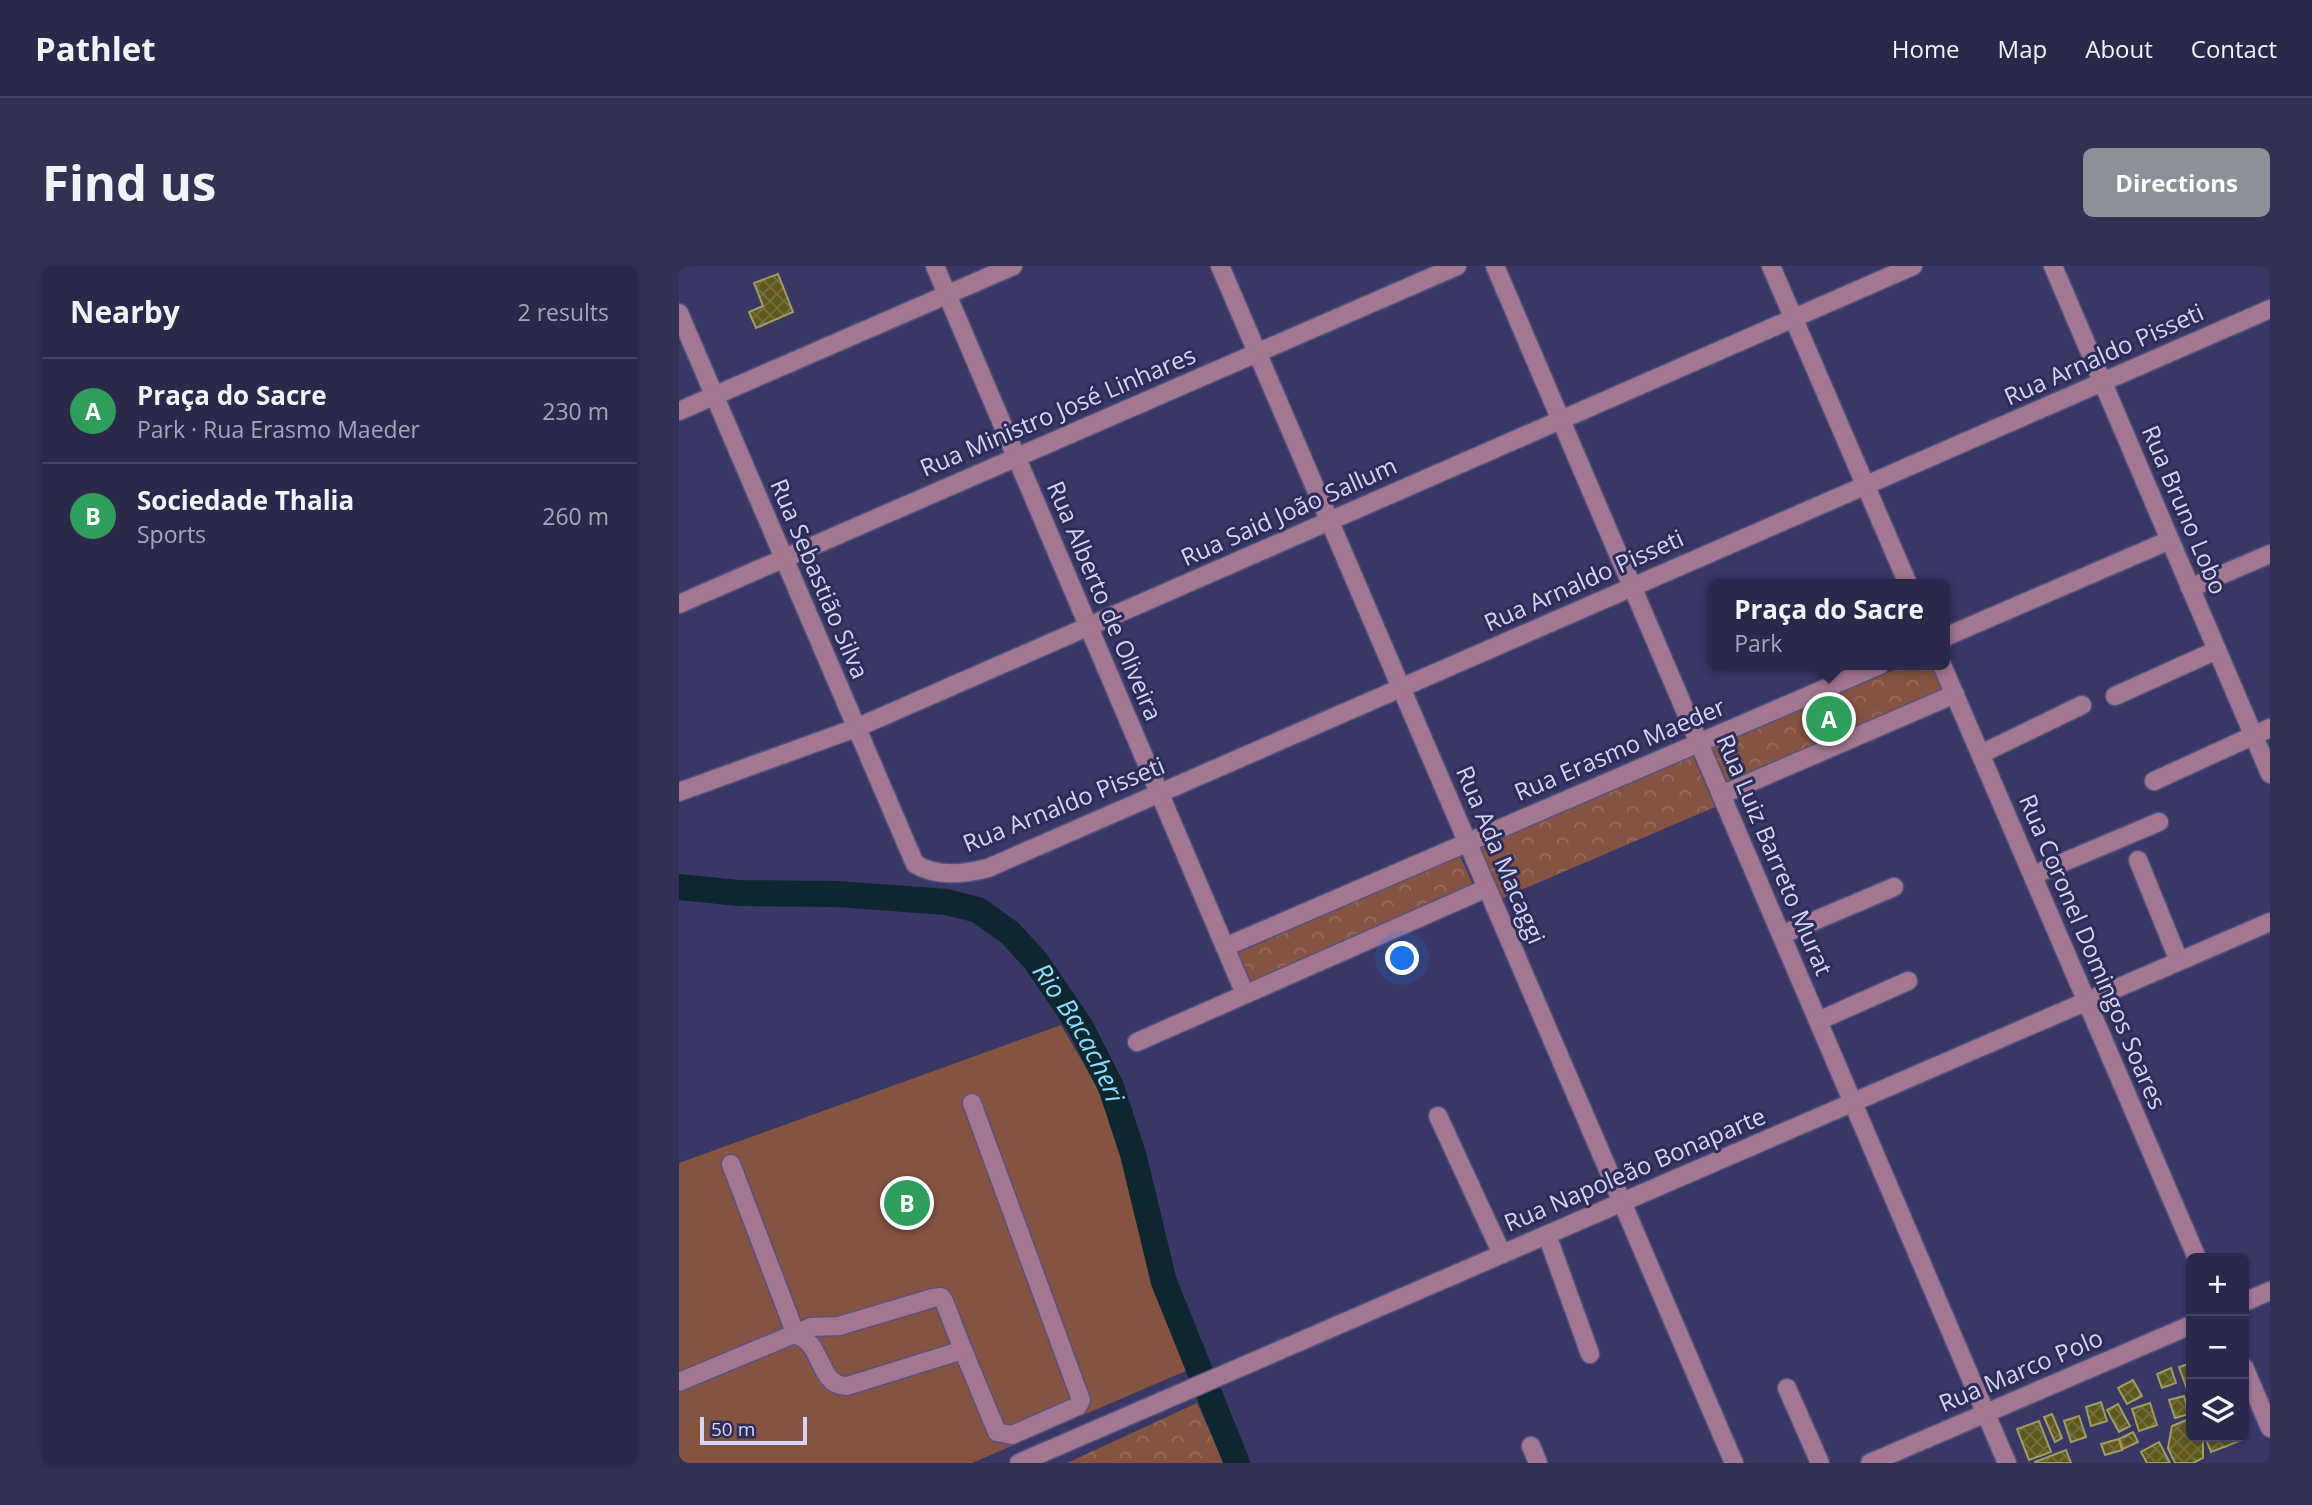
<!DOCTYPE html>
<html lang="en">
<head>
<meta charset="utf-8">
<style>
	body { margin:0; font-family:"Open Sans",sans-serif; background:#323153; color:#f1f3f6 }
	.controls { position:absolute; right:21px; bottom:21px; display:grid; overflow:hidden; border-radius:10px; box-shadow:0 2px 5px #0004 }
	.controls button { width:63px; height:63px; display:grid; place-items:center; padding:0; border:0; border-bottom:2px solid #464564; background:#2a294c; color:#f1f3f6; font:35px sans-serif }
	.scale { position:absolute; left:21px; bottom:18px; width:107px; box-sizing:border-box; padding-left:7px; border:4px solid #d3d5f2; border-top:0; font-size:19px; line-height:24px; white-space:nowrap; color:#d3d5f2; -webkit-text-stroke:5px #2e2c5a; paint-order:stroke }
	.you { position:absolute; left:724px; top:693px; width:24px; height:24px; margin:-18px; border:5px solid #fff; border-radius:50%; background:#1a73e8; box-shadow:0 0 0 10px #1a73e833 }
	.badge { display:grid; place-items:center; width:46px; height:46px; border-radius:50%; background:#8c9099; color:#fff; font-size:23px; font-weight:700 }
	.pin { position:absolute; translate:-50% -50%; border:4px solid #fff; box-shadow:0 2px 7px #0006 }
	.popup { position:absolute; left:1029px; top:313px; width:242px; height:91px; box-sizing:border-box; display:grid; place-content:center; border-radius:10px; background:#2a294c; filter:drop-shadow(0 2px 5px #0005); font-size:23px; white-space:nowrap; color:#a5a6b5 }
	.popup b { font-size:26px; color:#f1f3f6 }
	.popup::after { content:''; position:absolute; left:50%; top:100%; margin-left:-14px; border:14px solid transparent; border-top-color:#2a294c }
	.list { margin:0; padding:0; list-style:none }
	h2 { display:flex; justify-content:space-between; align-items:center; height:91px; margin:0; padding:0 28px; font-size:30px }
	h2 small { font-size:23px; font-weight:400; color:#a5a6b5 }
	.list li { display:grid; grid-template-columns:46px 1fr auto; gap:21px; align-items:center; box-sizing:border-box; height:105px; padding:0 28px; border-top:2px solid #464564 }
	.list b { display:block; font-size:26px; white-space:nowrap }
	.list p { margin:0; font-size:23px; white-space:nowrap; color:#a5a6b5 }
	.list em { font-size:23px; font-style:normal; color:#a5a6b5 }
	.icon { flex:none; width:38px; height:38px; fill:none; stroke:currentColor; stroke-width:2; stroke-linecap:round; stroke-linejoin:round }
	.map { position:relative; flex:none; width:1591px; height:1197px; overflow:hidden; border-radius:10px }
	header { display:flex; align-items:center; gap:42px; box-sizing:border-box; height:98px; padding:0 35px; background:#2a294c; border-bottom:2px solid #464564 }
	header strong { font-size:33px }
	nav { display:flex; gap:38px; margin-inline-start:auto; font-size:24px }
	.intro { display:flex; align-items:center; justify-content:space-between; box-sizing:border-box; height:168px; padding:0 42px }
	h1 { margin:0; font-size:49px }
	.button { padding:18px 32px; border-radius:10px; background:#8c9099; color:#fff; font-size:24px; font-weight:700 }
	main { display:flex; gap:42px; padding:0 42px }
	aside { flex:1; background:#2a294c; border-radius:10px; box-shadow:0 2px 5px #0004 }
	.map>svg:first-child { display:block }
	.forest { fill:url(#forest-crowns) }
	.pitch { fill:#855440 }
	.lines { fill:none; stroke-linecap:round; stroke-linejoin:round }
	.river { stroke:#0d262f; stroke-width:26 }
	.building { fill:url(#building-cross-hatch); stroke:#a29c61; stroke-width:2 }
	.minor-casing { stroke:#54537e; stroke-width:21 }
	.minor { stroke:#a37691; stroke-width:18 }
	.labels { text-anchor:middle; stroke-width:6; stroke-linejoin:round; paint-order:stroke }
	.street-label { font-size:24px; fill:#d3d5f2; stroke:#2e2c5a }
	.water-label { font-size:26px; font-style:italic; fill:#89e0fe; stroke:#2e2c5a }
</style>
</head>
<body>
<header>
<strong>Pathlet</strong>
<nav><a>Home</a><a>Map</a><a>About</a><a>Contact</a></nav>
</header>
<div class="intro"><h1>Find us</h1><a class="button">Directions</a></div>
<main>
<aside>
<h2>Nearby<small>2 results</small></h2>
<ul class="list">
<li><span class="badge" style="background:#2e9e5b">A</span><div><b>Praça do Sacre</b><p>Park · Rua Erasmo Maeder</p></div><em>230 m</em></li>
<li><span class="badge" style="background:#2e9e5b">B</span><div><b>Sociedade Thalia</b><p>Sports</p></div><em>260 m</em></li>
</ul>
</aside>
<div class="map">
<svg width="1591" height="1197" viewBox="0 0 1591 1197">
	<defs>
		<pattern id="forest-crowns" width="20" height="18" patternUnits="userSpaceOnUse" patternTransform="scale(1.75)"><rect width="20" height="18" fill="#855440"/><path d="M2 6a3 3 0 1 1 6 0M12 15a3 3 0 1 1 6 0" fill="none" stroke="#956c5c"/></pattern>
		<pattern id="building-cross-hatch" width="8" height="8" patternUnits="userSpaceOnUse" patternTransform="scale(1.75)"><rect width="8" height="8" fill="#5e581d"/><path d="M0 0l8 8M0 8l8-8" fill="none" stroke="#746f3e"/></pattern>
	</defs>
	<rect width="100%" height="100%" fill="#383765"/>
	<g class="forest">
		<path d="M1226,399h30l11,25 -218,94 -16,-36z"/>
		<path d="M1014,490l22,51 -215,92 -22,-51z"/>
		<path d="M781,590l14,31 -223,97 -13,-31z"/>
		<path d="M518,1137l27,60h-157z"/>
	</g>
	<path class="pitch" d="M382,759l35,60 32,77 16,82 44,126 -216,93h-293v-300z"/>
	<g class="lines">
		<path class="river" id="s1" d="M0,621l60,6 98,1 109,8 32,8 32,23 25,27 45,66 31,61 22,67 31,128 73,181"/>
	</g>
	<g class="building">
		<path d="M99,8l15,38 -37,16 -7,-16 14,-6 -9,-23z"/>
		<path d="M1512,1097v37l-12,-33z"/>
		<path d="M1492,1102l5,15 -14,5 -5,-14z"/>
		<path d="M1454,1114l9,16 -15,8 -9,-16z"/>
		<path d="M1505,1130l5,18 -14,4 -6,-18z"/>
		<path d="M1422,1136l6,19 -16,5 -5,-19z"/>
		<path d="M1471,1137l7,22 -18,6 -7,-22z"/>
		<path d="M1439,1138l12,22 -11,6 -12,-22z"/>
		<path d="M1373,1148l10,24 -7,4 -11,-25z"/>
		<path d="M1400,1150l7,21 -15,5 -7,-21z"/>
		<path d="M1512,1152v19l12,2v19l-10,5h-18l-7,-15 4,-22z"/>
		<path d="M1360,1155l12,31 -22,8 -12,-31z"/>
		<path d="M1454,1166l5,10 -15,7 -4,-10z"/>
		<path d="M1526,1171h34l1,4 -29,11z"/>
		<path d="M1440,1173l3,11 -17,5 -4,-11z"/>
		<path d="M1480,1176l11,21h-23l-6,-11z"/>
		<path d="M1387,1184l5,13h-35l-1,-1z"/>
	</g>
	<g class="lines">
		<g class="minor-casing">
			<g id="minor">
				<path d="M256,0l310,728"/>
				<path d="M541,0l514,1197"/>
				<path d="M816,0l512,1197"/>
				<path d="M1092,0l137,318"/>
				<path d="M1374,0l217,508"/>
				<path d="M0,47l236,551c21,13 50,10 73,4l1282,-559"/>
				<path d="M0,145l334,-145"/>
				<path d="M1511,322l80,-34"/>
				<path d="M0,338l778,-338"/>
				<path d="M1266,371l225,-97"/>
				<path d="M1263,399l255,593"/>
				<path d="M1436,430l102,-46"/>
				<path d="M1302,488l101,-49"/>
				<path d="M1475,515l116,-53"/>
				<path d="M0,526l177,-64 1057,-462"/>
				<path d="M1042,529l234,-101"/>
				<path d="M1459,594l41,101"/>
				<path d="M1354,609l126,-53"/>
				<path d="M1102,669l113,-48"/>
				<path d="M546,681l655,-282"/>
				<path d="M1139,755l90,-40"/>
				<path d="M458,776l350,-154"/>
				<path d="M759,850l64,138"/>
				<path d="M52,898l65,171"/>
				<path d="M868,969l43,119"/>
				<path d="M1565,1036l26,-11"/>
				<path d="M284,1084l34,82 15,3 66,-29 3,-6 -109,-297"/>
				<path d="M1565,1101l26,61"/>
				<path d="M0,1116l132,-55 28,-1 94,-28 8,-1 3,4 19,49 -116,36c-30,0 -23,-43 -51,-51"/>
				<path d="M1108,1122l33,75"/>
				<path d="M852,1180l7,17"/>
				<path d="M340,1197l1251,-541"/>
				<path d="M1191,1197l321,-138"/>
			</g>
		</g>
		<use href="#minor" class="minor"/>
	</g>
	<g class="labels">
		<g class="street-label">
			<text transform="translate(1425 89) rotate(-24)" y="8">Rua Arnaldo Pisseti</text>
			<text transform="translate(379 146) rotate(-23)" y="8">Rua Ministro José Linhares</text>
			<text transform="translate(1505 244) rotate(67)" y="8">Rua Bruno Lobo</text>
			<text transform="translate(610 246) rotate(-24)" y="8">Rua Said João Sallum</text>
			<text transform="translate(140 313) rotate(67)" y="8">Rua Sebastião Silva</text>
			<text transform="translate(905 315) rotate(-24)" y="8">Rua Arnaldo Pisseti</text>
			<text transform="translate(425 335) rotate(67)" y="8">Rua Alberto de Oliveira</text>
			<text transform="translate(941 484) rotate(-23)" y="8">Rua Erasmo Maeder</text>
			<text transform="translate(385 539) rotate(-22)" y="8">Rua Arnaldo Pisseti</text>
			<text transform="translate(821 589) rotate(67)" y="8">Rua Ada Macaggi</text>
			<text transform="translate(1095 589) rotate(67)" y="8">Rua Luiz Barreto Murat</text>
			<text transform="translate(1413 686) rotate(67)" y="8">Rua Coronel Domingos Soares</text>
			<text transform="translate(956 904) rotate(-23)" y="8">Rua Napoleão Bonaparte</text>
			<text transform="translate(1342 1105) rotate(-23)" y="8">Rua Marco Polo</text>
		</g>
		<g class="water-label">
			<text dy="9" stroke="none"><textPath href="#s1" startOffset="462">Rio Bacacheri</textPath></text>
		</g>
	</g>
</svg>
<div class="controls">
<button>+</button>
<button>−</button>
<button><svg class="icon" aria-label="layers" viewBox="0 0 24 24"><path d="M12 4l9 5-9 5-9-5zM3 14l9 5 9-5"/></svg></button>
</div>
<div class="scale">50 m</div>
<div class="you"></div>
<div class="pin badge" style="left:1150px;top:453px;background:#2e9e5b">A</div>
<div class="popup"><b>Praça do Sacre</b>Park</div>
<div class="pin badge" style="left:228px;top:937px;background:#2e9e5b">B</div>
</div>
</main>
</body>
</html>
